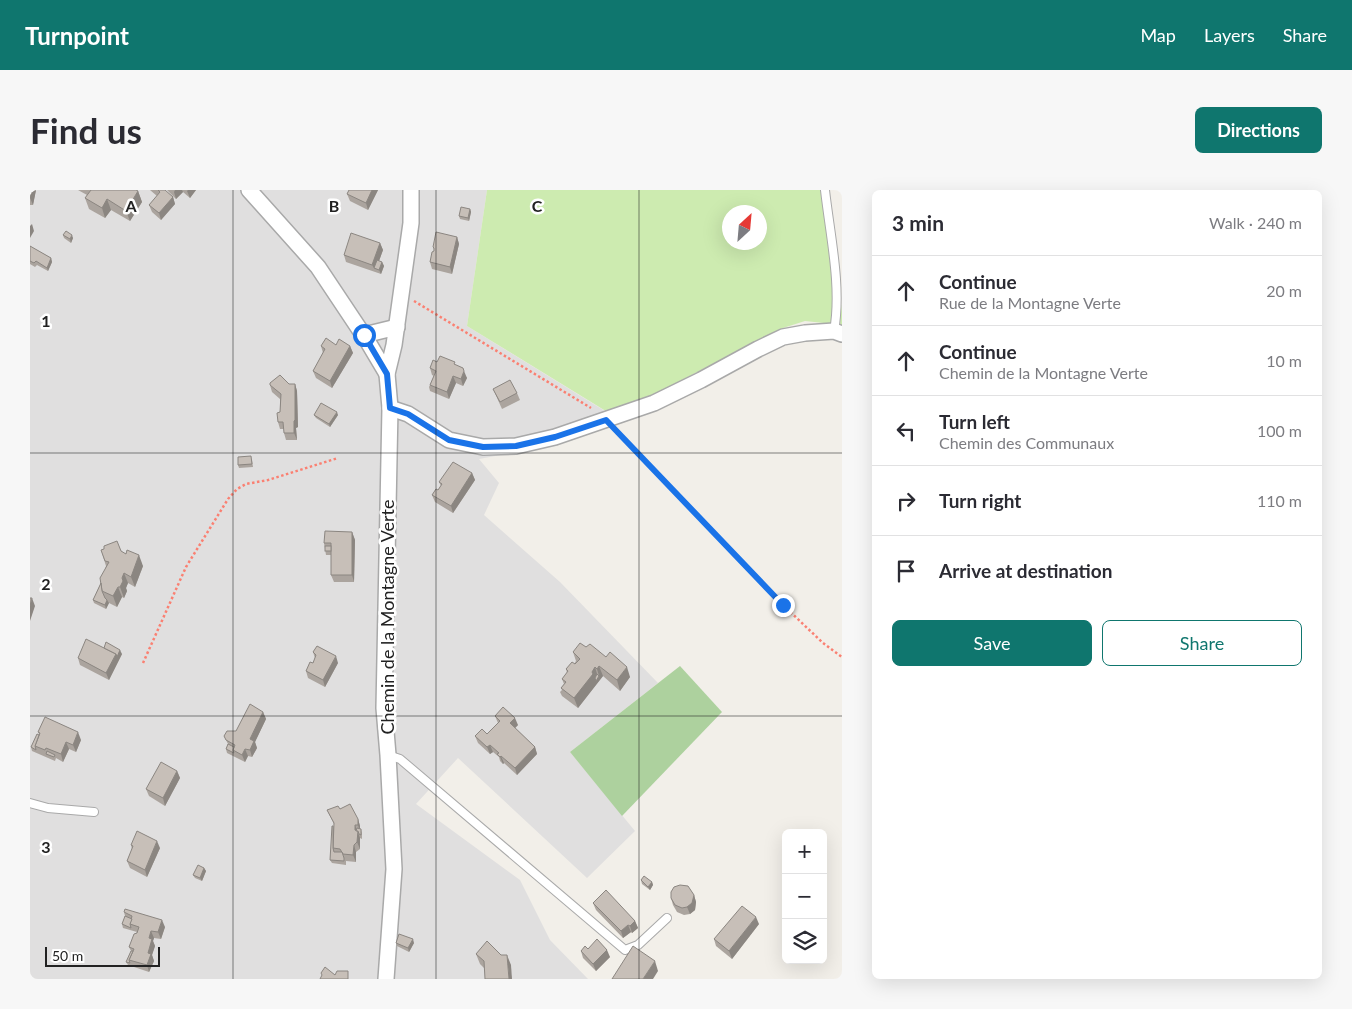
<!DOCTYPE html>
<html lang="en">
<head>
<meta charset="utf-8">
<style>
	body { margin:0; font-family:Lato,sans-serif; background:#f7f7f7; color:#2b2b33 }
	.controls { position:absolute; right:15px; bottom:15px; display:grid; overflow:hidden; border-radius:8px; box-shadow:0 5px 20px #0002 }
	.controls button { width:45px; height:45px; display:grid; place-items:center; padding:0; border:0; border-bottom:1px solid #e1e1e2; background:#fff; color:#2b2b33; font:25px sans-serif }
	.compass { position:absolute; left:692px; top:15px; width:45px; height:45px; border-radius:50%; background:#fff; box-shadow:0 5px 20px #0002; rotate:26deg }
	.scale { position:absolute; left:15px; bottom:12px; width:115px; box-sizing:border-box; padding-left:5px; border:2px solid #222; border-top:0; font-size:14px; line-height:18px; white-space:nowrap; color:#222; -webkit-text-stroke:4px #fff; paint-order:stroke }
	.stop { position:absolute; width:15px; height:15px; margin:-11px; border:4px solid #1a73e8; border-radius:50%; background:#fff }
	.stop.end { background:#1a73e8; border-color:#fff; box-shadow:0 1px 5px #0008 }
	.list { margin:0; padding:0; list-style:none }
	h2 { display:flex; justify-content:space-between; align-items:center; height:65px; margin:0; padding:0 20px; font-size:21px }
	h2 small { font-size:16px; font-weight:400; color:#7c7c81 }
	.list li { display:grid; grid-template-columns:32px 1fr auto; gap:15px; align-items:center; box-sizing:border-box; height:70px; padding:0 20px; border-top:1px solid #e1e1e2 }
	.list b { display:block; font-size:19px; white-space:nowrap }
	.list p { margin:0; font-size:16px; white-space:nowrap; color:#7c7c81 }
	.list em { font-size:16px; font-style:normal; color:#7c7c81 }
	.actions { display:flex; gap:10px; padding:15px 20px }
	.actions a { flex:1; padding:11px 0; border:1px solid #0f766e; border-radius:8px; text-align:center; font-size:18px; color:#0f766e }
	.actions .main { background:#0f766e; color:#fff }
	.icon { flex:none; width:28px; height:28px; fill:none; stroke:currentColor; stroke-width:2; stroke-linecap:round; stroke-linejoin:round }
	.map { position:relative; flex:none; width:812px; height:789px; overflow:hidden; border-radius:8px }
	header { display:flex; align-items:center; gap:30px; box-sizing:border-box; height:70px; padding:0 25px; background:#0f766e; color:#fff }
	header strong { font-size:24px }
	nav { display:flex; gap:28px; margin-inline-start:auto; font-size:18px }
	.intro { display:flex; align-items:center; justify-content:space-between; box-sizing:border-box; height:120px; padding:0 30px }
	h1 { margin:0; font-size:35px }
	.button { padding:12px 22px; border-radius:8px; background:#0f766e; color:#fff; font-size:18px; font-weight:700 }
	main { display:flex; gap:30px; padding:0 30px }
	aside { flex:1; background:#fff; border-radius:8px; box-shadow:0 5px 20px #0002 }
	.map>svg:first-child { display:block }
	.residential { fill:#e0dfdf }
	.grass { fill:#cdebb0; fill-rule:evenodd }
	.forest { fill:#add19e }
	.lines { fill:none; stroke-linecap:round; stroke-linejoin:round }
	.lane-casing { stroke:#a9a9a9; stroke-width:10 }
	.street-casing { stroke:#a9a9a9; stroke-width:18 }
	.path { stroke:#fa8072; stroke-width:2.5; stroke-dasharray:2.5 2.5; stroke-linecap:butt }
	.lane { stroke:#fff; stroke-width:8 }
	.street { stroke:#fff; stroke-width:15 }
	.wall { fill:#aba49e }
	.shaded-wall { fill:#8b8681 }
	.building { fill:#c7bfb8; stroke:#8b8681 }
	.route { stroke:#1a73e8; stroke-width:6 }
	.grid { fill:none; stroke:#222; stroke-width:1; stroke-opacity:0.55 }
	.labels { text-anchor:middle; stroke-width:5; stroke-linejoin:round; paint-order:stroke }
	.street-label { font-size:18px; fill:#222; stroke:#fff }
	.grid-label { font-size:16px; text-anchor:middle; font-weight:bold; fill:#222; stroke:#fff; stroke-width:5; stroke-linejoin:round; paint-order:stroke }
</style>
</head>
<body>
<header>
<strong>Turnpoint</strong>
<nav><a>Map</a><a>Layers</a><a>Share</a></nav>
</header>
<div class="intro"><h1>Find us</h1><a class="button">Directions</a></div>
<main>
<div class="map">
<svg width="812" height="789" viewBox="0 0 812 789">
	<rect width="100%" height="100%" fill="#f2efe9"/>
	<path class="residential" d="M0,0h457l-20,136 151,93 -80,29 -59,11 20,24 -15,32 76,67 98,101 -88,69 65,79 -48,47 -129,-120 -42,46 104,76 30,60 38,39h-558z"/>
	<path class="grass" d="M457,0h339l16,122v13l-37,-4 -22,7 -152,78 -22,7 -142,-87zM699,22h30v30h-30z"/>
	<path class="forest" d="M650,476l42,46 -100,104 -52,-64z"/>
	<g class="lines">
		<g class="lane-casing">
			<g id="lane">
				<path d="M795,0c5,45 17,97 9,141"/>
				<path d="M358,565l12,4 225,191 13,-5 29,-27"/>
				<path d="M0,613l18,5 46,4"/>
			</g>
		</g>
		<g class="street-casing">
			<g id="street">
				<path d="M219,0l69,77 50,75 19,32"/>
				<path d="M334,145l33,-8"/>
				<path d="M360,218l18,6 41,26 34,7 33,-1 39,-9 99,-34 47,-23 57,-31 25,-12 22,-4 29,-2 8,3"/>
				<path d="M356,789l8,-110 -6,-114 -4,-47 6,-300 -3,-34 7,-29 17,-122v-33"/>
			</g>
		</g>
		<g class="path">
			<path d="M384,111l177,107"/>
			<path d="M587,242l166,173 40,38 19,14"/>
			<path d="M113,473l43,-96 42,-68 9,-10 9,-5 22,-4 70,-22"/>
		</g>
		<use href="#lane" class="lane"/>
		<use href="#street" class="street"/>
	</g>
	<g class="wall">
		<path d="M0,0h6l-3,15h-3z"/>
		<path d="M48,0h58l2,1 4,11 -12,19 -19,-11 -6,8 -16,-9 -4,-11 2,-3z"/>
		<path d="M120,0h15l8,7 2,7 -14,16 -9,-8 -3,-7 8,-9z"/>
		<path d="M137,0h29l-6,8 -7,-6 -7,7z"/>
		<path d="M319,0h29l-10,20 -18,-9 -3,-7z"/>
		<path d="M440,19l1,3 -2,9 -9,-2 -1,-3z"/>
		<path d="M33,45l10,3 -2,5 -7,-5z"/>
		<path d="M427,47l2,7 -7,30 -20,-5 -2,-7 4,-12 -1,-3z"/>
		<path d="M350,53l3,7 -4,11 3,1 2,4 -3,8 -35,-12 -2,-7z"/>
		<path d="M0,56l21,12 1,4 -4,9 -11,-6 -2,2 -5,-3z"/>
		<path d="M306,155l14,1 3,7 -21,35 -16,-10 -3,-7 10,-18 -2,-7z"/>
		<path d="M407,172l19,3 11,13 -4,8 -7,-3 -7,16 -19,-8 -1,-4 5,-11 -2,-1 -2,-7z"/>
		<path d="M259,194h6l2,7 1,36 -2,1 1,12h-11l-2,-7v-4h-4l-2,-7 2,-10v-13l-8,-7 -2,-7z"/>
		<path d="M463,199l24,4 3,7 -18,9z"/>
		<path d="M284,225h24l-8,12 -14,-9z"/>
		<path d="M222,270l1,7 -14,1 -1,-3z"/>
		<path d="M442,283l3,7 -22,33 -18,-11 -3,-7 6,-5 3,-4 -2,-4z"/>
		<path d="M322,342l3,8 -1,42h-20l-3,-7v-20h-5l-2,-12z"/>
		<path d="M71,360l20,1 22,15 -8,21 -7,-4 -2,5 1,3 -3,7 -2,-1 -5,10 -8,-4 -3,6 -12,-6 -1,-3 8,-17 5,-17z"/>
		<path d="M74,458l18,6 -13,26 -29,-15 -2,-7z"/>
		<path d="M283,462l25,11 -13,24 -17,-9 -2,-7 7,-8 2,-5z"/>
		<path d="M543,462l57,25 -10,14 -17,-15 -25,32 -16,-12 -2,-4 2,-2 -1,-2 3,-4 -2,-5 5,-6 -1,-4 8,-5 2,-3z"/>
		<path d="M233,522l3,7 -11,23 2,6 -5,9 -4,-1 -3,6 -18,-9 -1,-4 2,-5 -4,-8 12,-5z"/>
		<path d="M465,526l23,9 -3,3 20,19 2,7 -20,21 -13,-12 -1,1 -3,-3 -1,-4 -6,-5 -3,2 -12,-11 -3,-7 12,-2 11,-11z"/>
		<path d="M8,542l43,8 -5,12 -7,-3 -6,13 -7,-4 -1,3 -23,-10 -1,-4 8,-13z"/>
		<path d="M147,581l3,7 -15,28 -16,-10 -3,-7z"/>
		<path d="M310,619l18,10 2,7v3h1l1,4v6l-2,-1v11l-4,3v10l-10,-1v4l-14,-2 -2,-3 4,-36 -7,-14z"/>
		<path d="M101,655l29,3 -13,29 -17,-9 -3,-7 5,-12z"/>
		<path d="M174,678l2,3 -4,10 -7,-3 -2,-3z"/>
		<path d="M611,690l11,2 1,3 -3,5 -8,-6z"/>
		<path d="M664,705l2,7 -1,8 -5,4 -6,1 -7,-3 -4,-7 -2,-7z"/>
		<path d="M563,713l42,18 3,7 -6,5 -1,-1 -8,6 -27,-28z"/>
		<path d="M94,722l41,15 -4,12 -7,-1 -1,3 2,5 -3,9 2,6 -5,11 -21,-7 -2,-3 5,-11 -2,-4 8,-15 -14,-4 -1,-4 3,-8z"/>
		<path d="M729,734l-27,35 -16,-13 -2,-7z"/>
		<path d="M366,753h18l-5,9 -12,-6z"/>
		<path d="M558,758l22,9 -14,14 -13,-13 -2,-7z"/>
		<path d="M446,764l35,11 -27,3 -4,-4z"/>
	</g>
	<g class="shaded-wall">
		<path d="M2,0h4l-3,15 -3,-7z"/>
		<path d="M145,0h7l1,2 -7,7 -2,-7z"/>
		<path d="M158,0h8l-6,8 -3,-7z"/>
		<path d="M342,0h6l-10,20 -2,-7z"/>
		<path d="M108,1l4,11 -12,19 -4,-10z"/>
		<path d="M143,7l2,7 -14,16 -2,-7z"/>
		<path d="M77,9l4,11 -6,8 -3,-10z"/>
		<path d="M440,19l1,3 -2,9 -1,-3z"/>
		<path d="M2,34l2,7 -4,7v-12z"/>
		<path d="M42,45l1,3 -2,5 -1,-4z"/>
		<path d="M427,47l2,7 -7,30 -2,-7z"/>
		<path d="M350,53l3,7 -7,19 -2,-1 -2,-3z"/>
		<path d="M21,68l1,4 -4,9 -1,-3z"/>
		<path d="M352,72l2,4 -3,8 -2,-4z"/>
		<path d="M320,156l3,7 -21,35 -2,-7z"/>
		<path d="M434,181l3,7 -4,8 -2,-7z"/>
		<path d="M423,186l3,7 -7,16 -2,-7z"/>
		<path d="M265,194l2,7 1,36 -2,1 1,12 -3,-7v-12z"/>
		<path d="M307,222l1,3 -8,12 -1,-3z"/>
		<path d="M442,283l3,7 -22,33 -2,-7z"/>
		<path d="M322,342l3,8 -1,42 -2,-7z"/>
		<path d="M109,365l4,11 -8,21 -4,-10z"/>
		<path d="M94,383l4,10 -2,5 1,3 -3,7 -4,-11 2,-9z"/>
		<path d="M88,397l4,10 -5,10 -4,-11z"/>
		<path d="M2,408l3,8 -5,15v-15z"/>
		<path d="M77,410l2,3 -3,6 -1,-4z"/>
		<path d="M90,460l2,4 -13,26 -3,-7 10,-19z"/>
		<path d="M306,466l2,7 -13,24 -2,-7z"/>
		<path d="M569,476l4,10 -25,32 -4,-10 21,-31 3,10 1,-1 -2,-7z"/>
		<path d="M597,477l3,10 -10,14 -3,-11z"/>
		<path d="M233,522l3,7 -11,23 2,6 -5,9 -2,-7v-11z"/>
		<path d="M485,528l3,7 -5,5 -3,-7z"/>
		<path d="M48,542l3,8 -5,12 -3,-7z"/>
		<path d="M36,552l3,7 -6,13 -2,-8z"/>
		<path d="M460,555l3,7 -3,2 -3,-7z"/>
		<path d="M505,557l2,7 -20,21 -2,-7z"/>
		<path d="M215,559l3,7 -3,6 -3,-7z"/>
		<path d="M471,566l3,7 -1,1 -3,-7z"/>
		<path d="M147,581l3,7 -15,28 -2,-8z"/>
		<path d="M328,629l2,7v6l-2,-7z"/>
		<path d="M325,635l5,13v11l-3,-7 -2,-12z"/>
		<path d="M127,651l3,7 -13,29 -2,-7z"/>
		<path d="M324,655l2,7v10l-3,-7z"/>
		<path d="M174,678l2,3 -4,10 -2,-3z"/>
		<path d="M622,692l1,3 -3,5 -2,-3z"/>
		<path d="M664,705l2,7 -1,8 -5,4 -3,-7z"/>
		<path d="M726,727l3,7 -27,35 -3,-8z"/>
		<path d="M132,730l3,7 -4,12 -3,-7z"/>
		<path d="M605,731l3,7 -6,5 -2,-7z"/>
		<path d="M598,735l3,7 -8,6 -2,-7z"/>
		<path d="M121,741l3,7 -1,3 2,5 -3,9 2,6 -5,11 -2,-7 2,-27z"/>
		<path d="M383,749l1,4 -5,9 -1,-4z"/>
		<path d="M577,760l3,7 -14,14 -3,-7z"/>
		<path d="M477,765l4,10 1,14h-3z"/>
		<path d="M625,771l3,10 -5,8h-10z"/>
	</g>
	<g class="building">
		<path d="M0,0h2l-2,8z"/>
		<path d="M61,0h45l2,1 -12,20 -19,-12 -5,9 -17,-10z"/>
		<path d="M128,0h7l8,7 -14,16 -10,-8 11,-13z"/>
		<path d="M319,0h23l-6,13 -19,-9z"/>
		<path d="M431,17l9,2 -2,9 -9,-2z"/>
		<path d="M36,41l6,4 -2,4 -7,-4z"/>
		<path d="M406,42l21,5 -7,30 -20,-5 2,-10 2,-1v-3l-1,-1z"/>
		<path d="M321,43l29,10 -8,22 -28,-10z"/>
		<path d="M0,56l21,12 -4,10 -11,-7 -2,2 -4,-2z"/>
		<path d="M347,70l5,2 -3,8 -5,-2z"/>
		<path d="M296,148l10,7 3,-6 11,7 -20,35 -17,-10 12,-22 -4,-3z"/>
		<path d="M410,166l15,6 -1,2 9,4 1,3 -3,8 -8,-3 -6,16 -17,-7 6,-14 -6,-3 3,-8 4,2z"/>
		<path d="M250,185l9,9h6v36l-1,1v12h-10l-1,-11h-5l-1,-9 3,-1 1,-18 -11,-9v-2z"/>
		<path d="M480,190l7,13 -17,9 -7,-13z"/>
		<path d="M291,213l16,9 -8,12 -15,-9z"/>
		<path d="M221,266l1,8 -14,1v-8z"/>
		<path d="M423,272l19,11 -21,33 -19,-11 4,-6 2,1 4,-6 -3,-2z"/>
		<path d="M295,341l27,1v43h-21v-32h-7z"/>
		<path d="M87,351l4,10 5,3 1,-4 12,5 -8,22 -7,-4 -2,5 1,3 -3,6h-2l-5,9 -11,-5 -2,-13 9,-16 -4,-1 -4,-11 3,-1v-3z"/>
		<rect x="295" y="356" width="6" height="5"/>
		<path d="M71,393l1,8 3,7 2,2 -2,5 -12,-5z"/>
		<path d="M0,408h2l-2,8z"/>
		<path d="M56,449l30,15 -10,19 -28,-15z"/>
		<path d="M76,452l14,8 -3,7 -1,-3 -12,-6z"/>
		<path d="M550,453l6,4 4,-3 16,13 4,-5 17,15 -10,13 -18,-14 -2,3 -2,-2 -3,5 1,2 -19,24 -13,-10 5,-6 -4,-3 6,-8 -2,-2 6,-7 3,2 5,-5 -7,-7z"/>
		<path d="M287,456l19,10 -13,24 -17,-9 4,-9 3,1 3,-8 -3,-3z"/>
		<path d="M567,484l2,2 -3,5 -1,-3z"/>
		<path d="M220,514l13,8 -13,27 4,2 -4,9 -5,-1 -3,6 -9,-5 2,-5 -9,-5 -2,-4 3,-5h9z"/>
		<path d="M473,517l12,11 -5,5 25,24 -20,21 -14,-12 -1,1 -3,-3 2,-1 -9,-8 -3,2 -12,-11 7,-7 5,5 13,-13 -5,-5z"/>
		<path d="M15,527l33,15 -5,13 -7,-3 -5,12 -15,-6 -1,2 -10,-4 5,-13 -2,-1z"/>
		<path d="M7,544l2,1 -4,11 1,4 -5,-3z"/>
		<path d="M198,554l6,3 -1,3 1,3 -8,-4z"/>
		<path d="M17,561l8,4 -1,2 -8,-3z"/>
		<path d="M131,572l16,9 -14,27 -17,-9z"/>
		<path d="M320,614l8,15v6h-3v5l3,1 -1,11 -3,3 -1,10 -10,-1 -3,-5 -7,-1 1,-25 -7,-13 11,-4 2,3z"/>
		<path d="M302,636h1v22l1,4h8l2,6v3l-14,-1z"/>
		<path d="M327,638l4,1v6l-2,-1 -1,-3h-2z"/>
		<path d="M107,641l20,10 -12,29 -18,-9 6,-15 -2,-1z"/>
		<path d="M168,675l6,3 -4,10 -7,-3z"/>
		<path d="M614,686l8,6 -4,5 -7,-7z"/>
		<path d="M650,695l8,1 6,9 -2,8 -5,4 -5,1 -7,-3 -4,-7v-6l3,-5z"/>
		<path d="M576,700l29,31 -5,5 -2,-1 -7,6 -28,-28z"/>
		<path d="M712,716l14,11 -27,34 -15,-12z"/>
		<path d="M95,719l37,11 -4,12 -7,-1 -2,7 3,1 -4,14 3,1 -4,11 -18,-5 5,-11 -5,-2 5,-13 3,-1 2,-6 -9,-3 2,-8 -8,-4z"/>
		<path d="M95,726l7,3 -2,5 1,4 -9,-4z"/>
		<path d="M369,744l14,5 -5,9 -12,-5z"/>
		<path d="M567,749l10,11 -14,14 -12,-13 4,-5 3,3z"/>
		<path d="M457,751l14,14h6l2,24h-24l-1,-18 -8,-7z"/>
		<path d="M603,756l22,15 -12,18h-31z"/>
		<path d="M101,761h2l-4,9 1,3 -4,-1z"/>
		<path d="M295,777l10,8 2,-4h11v8h-28l2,-4 -1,-2z"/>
	</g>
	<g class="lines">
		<path class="route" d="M334,145l23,39 3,34 18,6 41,26 34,7 33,-1 39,-9 51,-17 177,185"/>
	</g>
	<path class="grid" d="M203,0v789M406,0v789M609,0v789M0,263h812M0,526h812"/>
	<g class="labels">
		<g class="street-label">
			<text transform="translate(358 427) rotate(-90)" y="6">Chemin de la Montagne Verte</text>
		</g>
	</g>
	<g class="grid-label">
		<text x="101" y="22">A</text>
		<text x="304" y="22">B</text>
		<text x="507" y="22">C</text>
		<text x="16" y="137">1</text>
		<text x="16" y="400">2</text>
		<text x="16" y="663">3</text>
	</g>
</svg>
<div class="controls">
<button>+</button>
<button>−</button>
<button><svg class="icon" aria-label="layers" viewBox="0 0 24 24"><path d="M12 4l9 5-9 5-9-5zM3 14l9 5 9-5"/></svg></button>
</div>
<svg class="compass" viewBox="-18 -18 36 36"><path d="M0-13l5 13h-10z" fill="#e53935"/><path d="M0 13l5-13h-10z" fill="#7c7c81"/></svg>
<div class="scale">50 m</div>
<div class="stop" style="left:334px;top:145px"></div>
<div class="stop end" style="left:753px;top:415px"></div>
</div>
<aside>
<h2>3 min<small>Walk · 240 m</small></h2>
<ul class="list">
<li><svg class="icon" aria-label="ahead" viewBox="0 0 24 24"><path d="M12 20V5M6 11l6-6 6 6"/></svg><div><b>Continue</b><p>Rue de la Montagne Verte</p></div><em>20 m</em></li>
<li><svg class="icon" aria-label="ahead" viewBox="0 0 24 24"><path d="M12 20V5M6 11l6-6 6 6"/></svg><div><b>Continue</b><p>Chemin de la Montagne Verte</p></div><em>10 m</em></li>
<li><svg class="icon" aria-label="left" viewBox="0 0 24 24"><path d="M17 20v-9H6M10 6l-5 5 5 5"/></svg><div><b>Turn left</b><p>Chemin des Communaux</p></div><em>100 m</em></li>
<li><svg class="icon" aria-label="right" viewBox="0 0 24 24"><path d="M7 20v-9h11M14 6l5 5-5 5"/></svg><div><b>Turn right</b></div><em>110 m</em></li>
<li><svg class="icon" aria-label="arrive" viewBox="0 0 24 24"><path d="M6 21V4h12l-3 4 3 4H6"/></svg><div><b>Arrive at destination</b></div></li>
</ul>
<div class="actions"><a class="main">Save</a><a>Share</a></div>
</aside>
</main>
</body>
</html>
